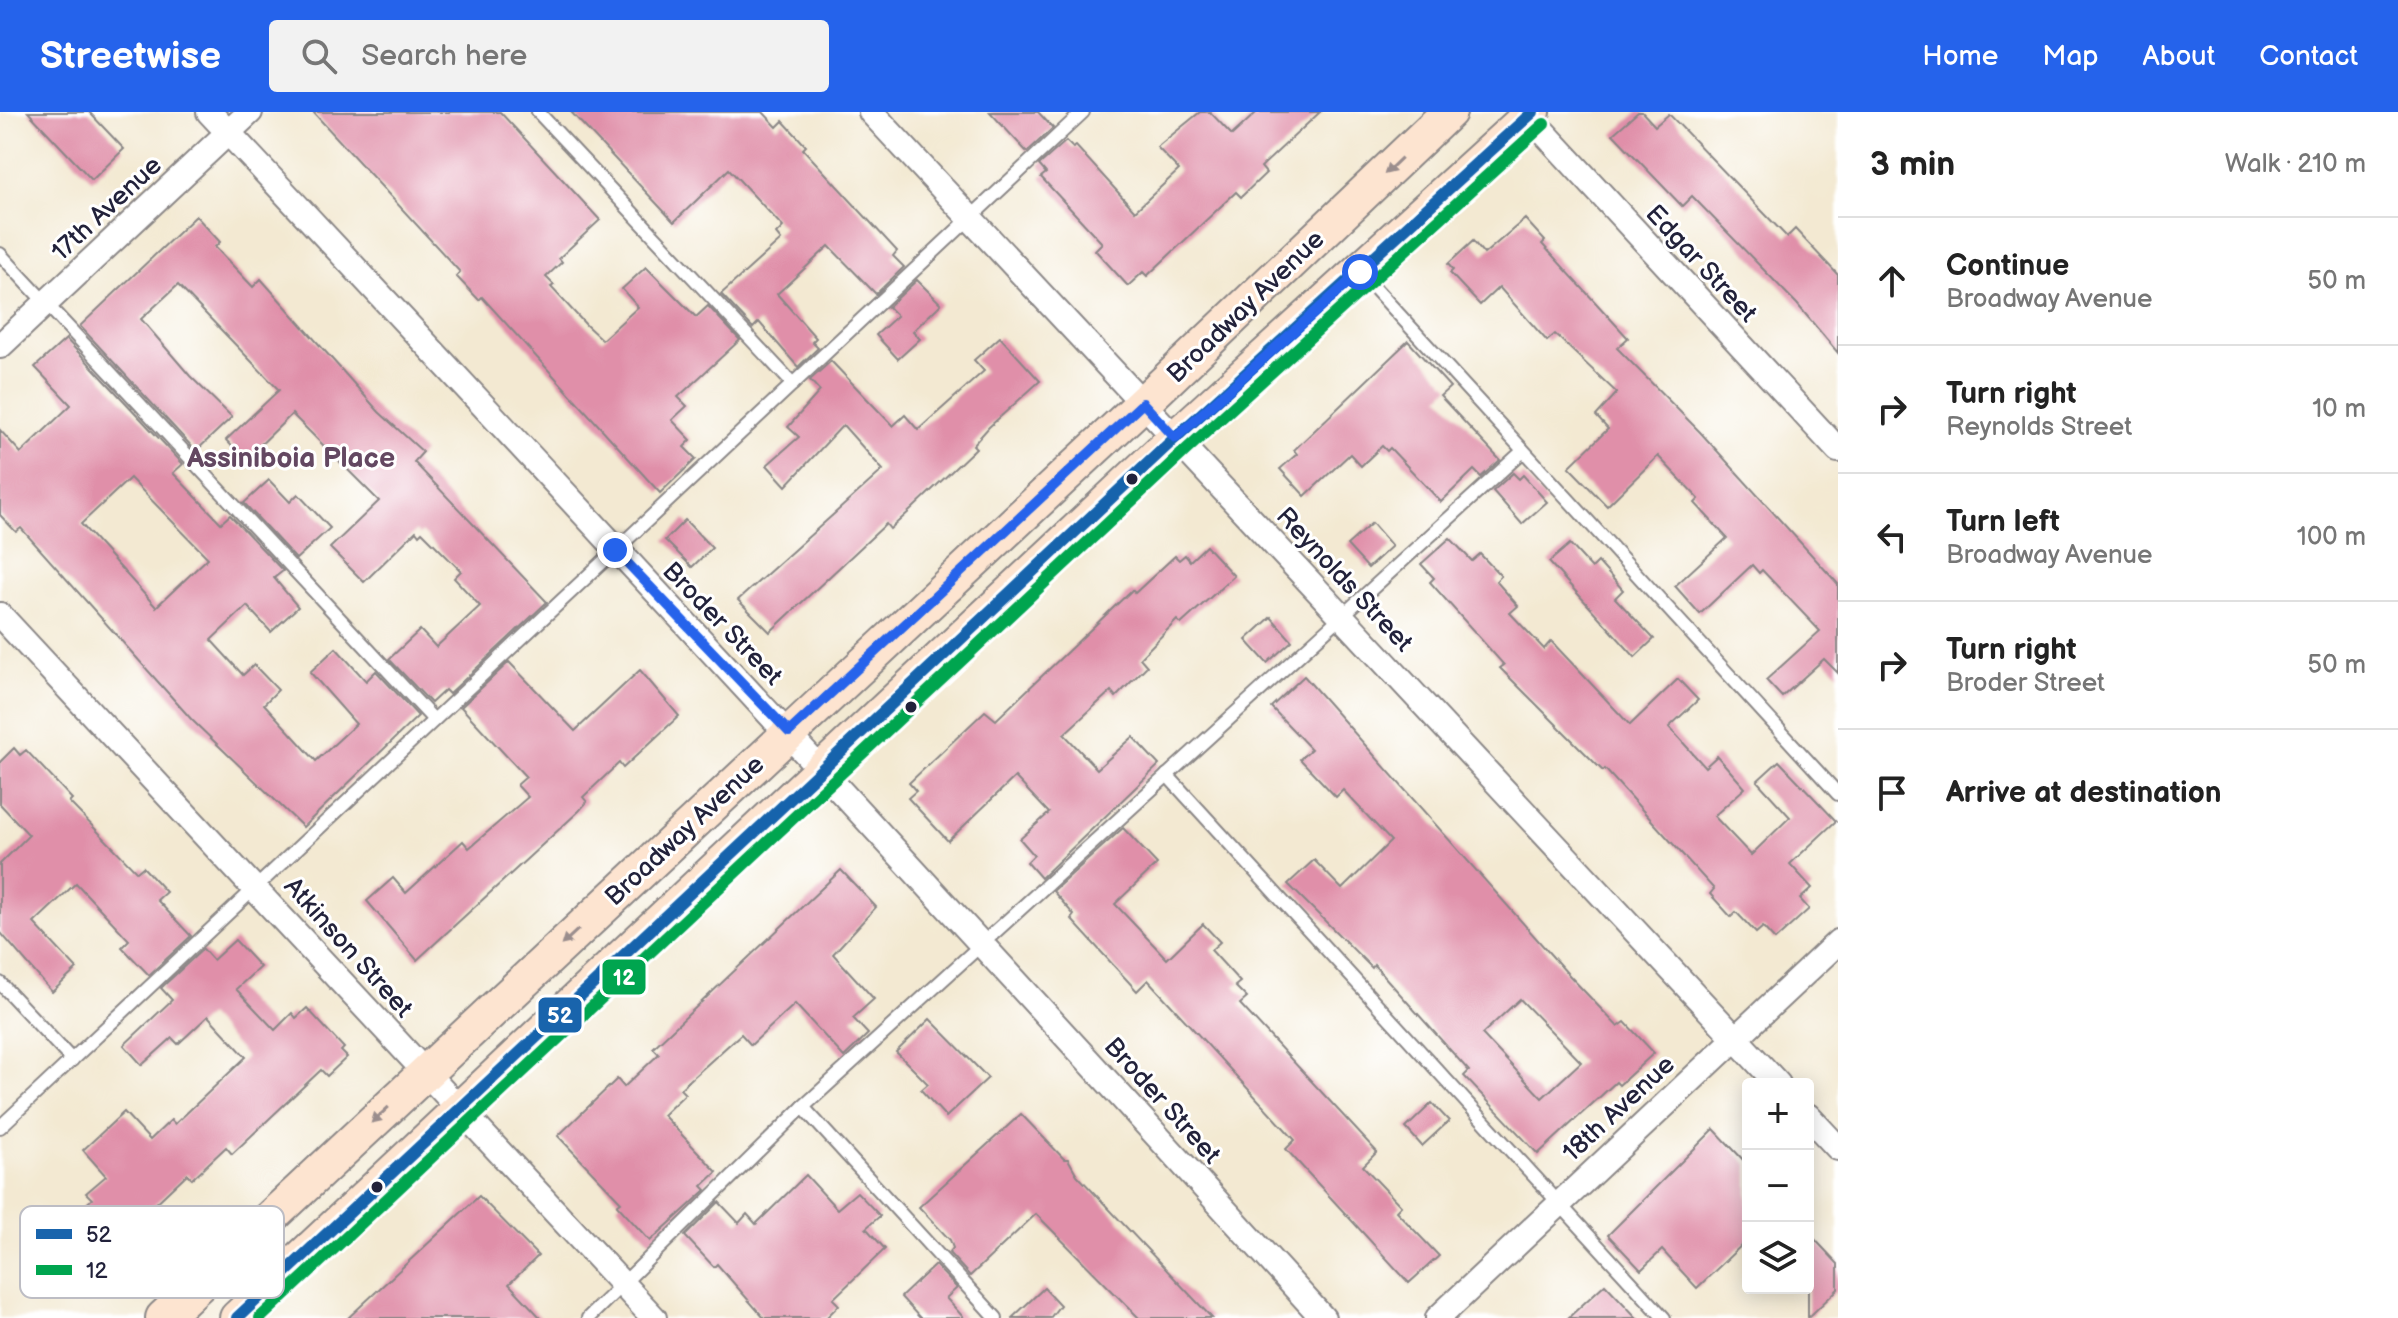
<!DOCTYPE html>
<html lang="en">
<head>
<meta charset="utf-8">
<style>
	body { margin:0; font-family:"Balsamiq Sans",sans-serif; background:#f2f2f2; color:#222 }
	.controls { position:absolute; right:24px; bottom:24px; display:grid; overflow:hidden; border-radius:8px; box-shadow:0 4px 20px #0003 }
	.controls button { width:72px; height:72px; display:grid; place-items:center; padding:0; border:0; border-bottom:2px solid #e0e0e0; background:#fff; color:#222; font:40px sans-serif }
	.stop { position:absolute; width:24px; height:24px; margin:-18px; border:6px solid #2563eb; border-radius:50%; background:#fff }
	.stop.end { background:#2563eb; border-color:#fff; box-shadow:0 2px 8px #0008 }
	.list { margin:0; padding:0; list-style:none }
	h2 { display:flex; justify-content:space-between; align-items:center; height:104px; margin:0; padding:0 32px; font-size:34px }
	h2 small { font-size:26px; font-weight:400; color:#767676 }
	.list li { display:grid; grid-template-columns:52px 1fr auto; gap:24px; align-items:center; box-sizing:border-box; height:128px; padding:0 32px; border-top:2px solid #e0e0e0 }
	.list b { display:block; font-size:30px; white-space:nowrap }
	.list p { margin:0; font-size:26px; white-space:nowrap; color:#767676 }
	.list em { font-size:26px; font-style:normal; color:#767676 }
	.icon { flex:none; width:44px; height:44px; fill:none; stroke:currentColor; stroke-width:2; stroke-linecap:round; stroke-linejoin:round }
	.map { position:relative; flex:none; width:1838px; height:1206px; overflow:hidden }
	header { display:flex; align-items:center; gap:48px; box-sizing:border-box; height:112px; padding:0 40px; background:#2563eb; color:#fff }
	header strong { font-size:38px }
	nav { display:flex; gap:44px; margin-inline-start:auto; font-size:28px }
	.search { width:560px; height:72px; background:#f2f2f2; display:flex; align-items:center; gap:20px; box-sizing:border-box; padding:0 28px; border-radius:8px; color:#767676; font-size:30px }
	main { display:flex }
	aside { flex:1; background:#fff }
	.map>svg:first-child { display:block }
	.building { fill:#e08fa9; fill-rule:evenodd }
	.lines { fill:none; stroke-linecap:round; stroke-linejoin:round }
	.lane-casing { stroke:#8a8686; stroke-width:16 }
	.street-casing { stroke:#8a8686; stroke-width:28 }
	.secondary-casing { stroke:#8a8686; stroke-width:38 }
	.lane { stroke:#fff; stroke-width:12 }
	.street { stroke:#fff; stroke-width:24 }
	.secondary { stroke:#fde4d0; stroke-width:34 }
	.bus-1-casing { stroke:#fff; stroke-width:18 }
	.bus-2-casing { stroke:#fff; stroke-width:18 }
	.bus-1 { stroke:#1964ac; stroke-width:12 }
	.bus-2 { stroke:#00a54f; stroke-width:12 }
	.oneway { fill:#9a8d8d }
	.route { stroke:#2563eb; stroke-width:10 }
	.bus-dot { fill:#22223b; stroke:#fff; stroke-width:3 }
	.labels { text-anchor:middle; stroke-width:6; stroke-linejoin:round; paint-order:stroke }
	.street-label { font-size:26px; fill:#22223b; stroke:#fff }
	.neighbourhood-label { font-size:28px; font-weight:bold; fill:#644862; stroke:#fff }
	.key { fill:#fff; stroke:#bdbdc4; stroke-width:2 }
	.key-label { font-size:22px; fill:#22223b }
	.line-badge { stroke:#fff; stroke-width:3 }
	.badge-label { font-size:22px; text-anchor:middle; font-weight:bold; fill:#fff }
</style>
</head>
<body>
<header>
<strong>Streetwise</strong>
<div class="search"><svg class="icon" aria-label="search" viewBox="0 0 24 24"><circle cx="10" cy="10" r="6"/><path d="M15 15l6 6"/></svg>Search here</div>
<nav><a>Home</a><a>Map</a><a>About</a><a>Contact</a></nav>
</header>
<main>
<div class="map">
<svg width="1838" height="1206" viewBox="0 0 1838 1206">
	<rect width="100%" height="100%" fill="#fff"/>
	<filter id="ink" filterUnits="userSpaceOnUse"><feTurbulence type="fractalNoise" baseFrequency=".0125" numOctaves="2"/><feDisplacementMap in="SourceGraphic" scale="16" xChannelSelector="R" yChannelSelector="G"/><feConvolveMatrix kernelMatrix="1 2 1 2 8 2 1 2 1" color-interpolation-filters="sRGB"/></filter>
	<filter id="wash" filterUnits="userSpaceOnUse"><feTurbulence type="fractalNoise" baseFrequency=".006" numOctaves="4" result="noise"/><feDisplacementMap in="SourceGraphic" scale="32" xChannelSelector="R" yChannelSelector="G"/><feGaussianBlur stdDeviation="1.8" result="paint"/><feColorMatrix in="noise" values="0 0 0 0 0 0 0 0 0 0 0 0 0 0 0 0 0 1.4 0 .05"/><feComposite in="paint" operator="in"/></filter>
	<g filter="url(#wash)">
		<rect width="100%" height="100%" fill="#f3e9d2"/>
		<g id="blocks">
			<g class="building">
				<path d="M28,0h61l35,37 -32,31z"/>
				<path d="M313,0h187l100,108 -41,38 3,4 -16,15 8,8 -3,2 36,39 15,14 36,-33 -16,-18 24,-22 50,50 12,-11 32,34 -62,57 9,9 -15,14 19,20 -7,7 12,12 -36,34 -178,-196 -3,3 -23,-24 4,-4z"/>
				<path d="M571,0h192l14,15 6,-6 23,25 -3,3 94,102 -4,5 11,11 -28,27 -47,-48 -52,48 39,44 -4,4 6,6 -20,19 -39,-45 -6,6 -32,-34 60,-54 -5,-6 7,-7 -54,-58 -55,53z"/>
				<path d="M990,0h48l15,16 -26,24z"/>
				<path d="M1200,0h10l22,23 25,-23h63l-59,55 5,6 -25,24 -5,-5 -89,84 -4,-4 -15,14 -33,-36 7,-7 -61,-66 5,-4 -7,-8 27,-24 7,7 3,-2 59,65 44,-41 -22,-23z"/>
				<path d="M1638,0h4l13,14 14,-12 118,123 8,-8 43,46v78l-41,-49 -105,-108 -10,10 -69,-72z"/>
				<path d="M196,104l24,26 -5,5 38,40 8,-8 118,133 44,40 -9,10 133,140 -98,92 -4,-4 -14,13 -42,-44 31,-29 16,17 44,-41 -26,-28 7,-7 -39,-39 -3,3 -3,-4 -52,51 -34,-34 49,-47 -87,-87 -47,46 -19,-20 53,-50 -101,-105 -37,34 49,57 42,41 -36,34 -116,-125z"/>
				<path d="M1525,107l20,22 -3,3 86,94 -11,10 83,84 138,152v89l-14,-14 -42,38 -16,-17 54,-49 -58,-61 -3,3 -7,-8 -52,49 -25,-28 52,-48 -32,-35 4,-4 -41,-43 -51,50 -38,-39 39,-38 -12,-13 21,-23 -62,-59 -8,7 -48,-54 -19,18 -30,-32 3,-3 -5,-6 25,-23 11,13z"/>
				<path d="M917,168l24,24 -28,27 7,8 -22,20 -22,-24 21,-19 -9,-9z"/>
				<path d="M1000,225l40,44 -51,46 -16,18 3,3 -64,61 -22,20 -4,-5 -116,108 -32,-32 145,-130 -40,-45 -57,61 -19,-21 32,-28 -11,-10 32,-36 -10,-11 21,-19 62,65 12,-11 13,15 66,-59 -10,-11z"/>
				<path d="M66,227l117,125 -10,9 48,50 9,-8 53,56 -9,7 24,29 -27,25 -24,-26 -36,34 32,35 11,-10 24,25 -14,14 52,57 40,-37 -46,-52 26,-24 30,33 10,-10 42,45 -115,111 -111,-107 -171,-192 -5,4 -16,-17v-85l21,23 50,-48 -36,-38zM130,366l78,80 -52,49 -75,-83z"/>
				<path d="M1408,229l42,46 -10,9 60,64 -19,17 -7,-7 -33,32 -51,-54 -3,3 -5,-5 -21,20 -11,-12 -45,42 -25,-27 17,-15 -3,-4z"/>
				<path d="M1513,361l6,6 4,-4 24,27 -25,22 -29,-33z"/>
				<path d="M269,368l21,22 8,-8 32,34 -34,31 -52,-56z"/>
				<path d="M685,408l27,28 -20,19 -27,-27z"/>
				<path d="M1372,411l20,23 -24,22 -21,-23z"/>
				<path d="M1450,426l22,23 8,-7 21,22 -5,5 22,25 -8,7 34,36 7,-8 79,84 48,-46 20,21 -29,27 36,40 12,-11 28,32 -31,28 37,39 39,-38 -33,-36 22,-20 57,60 -46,43 22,24 -12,11 9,10 -34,31 -12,-13 -7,6 -20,-21 -5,5 -21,-23 4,-5 -109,-120 -2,2 -103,-103 4,-3 -74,-83 4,-4 -13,-14z"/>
				<path d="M1570,432l22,24 6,-6 25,28 -8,8 39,41 -19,18 -86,-95z"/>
				<path d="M1206,434l28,30 -53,48 -4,-4 -37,38 7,8 -31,31 -5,-6 -47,43 33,35 36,-32 26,28 -118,113 -14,-16 7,-7 -14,-16 29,-26 -34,-36 -67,64 -40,-43 8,-7 -7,-8 76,-72 11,9 136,-130 3,3 40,-37 4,4 6,-5 5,6z"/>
				<path d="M1271,505l21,24 -25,22 -21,-23z"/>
				<path d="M509,550l66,69 65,-61 39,46 -56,52 -4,-5 -36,34 4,5 -8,9 -162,149 -50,-59 26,-23 13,15 57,-52 6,7 59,-51 -11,-12 9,-8 -65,-70z"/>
				<path d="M1304,564l263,297 51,54 7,-5 29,31 -35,32 -3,-3 -78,72 -74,-78 5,-5 -95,-106 -2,3 -84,-84 26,-24 28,29 49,-48 -48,-51 -7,7 -36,-38 11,-10 -40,-42zM1520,887l61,63 -39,36 -60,-64z"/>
				<path d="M14,636l6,7 6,-5 46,49 -3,3 68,70 6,-5 23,25 -9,8 34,36 -42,39 -27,-28 7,-7 -53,-57 -42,40 43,46 -25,23 -52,-60v-68l29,-29 -29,-31v-42z"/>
				<path d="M1123,716l34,36 -42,40 52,55 36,-35 17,18 -9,8 29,32 -5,4 12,12 -7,6 137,148 -14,14 38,40 -5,5 43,45 -30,27 -123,-134 9,-9 -147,-160 -11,11 -66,-72 3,-4 -21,-24z"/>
				<path d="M841,758l35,37 -43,47 41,45 -21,19 15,16 -24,23 -49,-53 -44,41 -10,-11 -61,55 5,5 -22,21 54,57 -15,14 4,4 -56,51 -33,-36 4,-3 -63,-66 59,-57 7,8 35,-33 -6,-6z"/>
				<path d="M235,828l25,27 -24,22 39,41 17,-17 4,5 11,-10 37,40 -3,3 6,6 -20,19 -6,-6 -89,84 -6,-7 -34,32 -5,-5 -78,74 -5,-5 -51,46 -27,-30 66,-60 -6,-6 20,-17 -23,-26 41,-38 26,28 21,-20 4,4 71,-67 -38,-41 -30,28 -6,-6 -30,27 -18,-20 48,-45 -11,-12 42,-39 10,11z"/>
				<path d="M930,907l58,59 -42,39 -25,-27 7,-6 -32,-32z"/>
				<path d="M1432,991l17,18 -27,25 -16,-18z"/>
				<path d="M1021,1002l43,45h4l9,16 135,143h-73l-103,-104 -66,62 -21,-23 4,-5 -3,-8 -31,-33z"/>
				<path d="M1714,1017l34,36v74l-51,49 -35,-38 -21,20 -33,-35z"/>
				<path d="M806,1063l31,34 20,-17 23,24 -14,12 19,21 -52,50 6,6 -13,13h-62l-47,-54 -3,3 -29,-31 34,-34 20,21 8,-9 9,10z"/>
				<path d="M479,1084l59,60 -29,28 32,34h-193z"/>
				<path d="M1808,1120l30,32v25l-30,29z"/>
				<path d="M935,1153l22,23 -11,10 18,20h-44l-19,-21z"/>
				<path d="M1605,1172l32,34h-69z"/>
				<path d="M1044,1176l16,17 -10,13h-38z"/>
			</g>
		</g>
	</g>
	<g filter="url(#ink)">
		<use href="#blocks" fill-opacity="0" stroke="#8a8686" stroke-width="2"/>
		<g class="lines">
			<g class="lane-casing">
				<g id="lane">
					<path d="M538,0l255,272"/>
					<path d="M0,142l434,466"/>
					<path d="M1360,160l478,522"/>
					<path d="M1167,663l497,543"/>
					<path d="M0,871l72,77"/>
					<path d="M803,995l193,211"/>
					<path d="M0,1015l1083,-1015"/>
					<path d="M588,1206l215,-211 720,-656"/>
				</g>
			</g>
			<g class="street-casing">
				<g id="street">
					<path d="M209,0c374,399 746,801 1114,1206"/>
					<path d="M871,0l907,972"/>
					<path d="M1525,0l313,338"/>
					<path d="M0,234l250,-234"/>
					<path d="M0,503l654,703"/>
					<path d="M1808,1004l30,32"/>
					<path d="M1438,1206l400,-376"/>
				</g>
			</g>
			<g class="secondary-casing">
				<g id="secondary">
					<path d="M163,1206l980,-915 306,-291"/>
					<path d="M237,1206l938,-880 358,-326"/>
				</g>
			</g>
			<use href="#lane" class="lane"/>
			<use href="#street" class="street"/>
			<use href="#secondary" class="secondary"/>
			<g class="bus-1-casing">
				<path id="bus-1" d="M237,1206l938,-880 358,-326"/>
			</g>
			<g class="bus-2-casing">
				<path id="bus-2" d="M260,1206l926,-868 358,-326"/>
			</g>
			<use href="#bus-1" class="bus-1"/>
			<use href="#bus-2" class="bus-2"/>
		</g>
		<defs><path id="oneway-solid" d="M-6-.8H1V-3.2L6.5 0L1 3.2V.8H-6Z" transform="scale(2)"/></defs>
		<g class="oneway">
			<use href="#oneway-solid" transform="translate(1393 54) rotate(136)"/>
			<use href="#oneway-solid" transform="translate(570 825) rotate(137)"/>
			<use href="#oneway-solid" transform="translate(380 1003) rotate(137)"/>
		</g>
	</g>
	<g class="lines" filter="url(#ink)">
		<path class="route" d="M615,438l174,182 354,-329 32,35 185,-166"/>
	</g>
	<g class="bus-dot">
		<circle cx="1132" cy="367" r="7"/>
		<circle cx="911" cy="595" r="7"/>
		<circle cx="377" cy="1075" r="7"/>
	</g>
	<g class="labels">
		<g class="street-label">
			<text transform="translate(106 96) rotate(-43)" y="9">17th Avenue</text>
			<text transform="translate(1702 151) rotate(47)" y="9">Edgar Street</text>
			<text transform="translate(1245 194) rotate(-44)" y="9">Broadway Avenue</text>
			<text transform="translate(1345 467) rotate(47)" y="9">Reynolds Street</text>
			<text transform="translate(723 511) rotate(46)" y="9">Broder Street</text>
			<text transform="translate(684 718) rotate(-43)" y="9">Broadway Avenue</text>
			<text transform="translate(349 835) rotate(48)" y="9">Atkinson Street</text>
			<text transform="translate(1163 988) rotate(48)" y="9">Broder Street</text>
			<text transform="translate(1618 996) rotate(-43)" y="9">18th Avenue</text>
		</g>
		<g class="neighbourhood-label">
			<text x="291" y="355">Assiniboia Place</text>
		</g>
	</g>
	<rect x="20" y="1094" width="264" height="92" rx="12" class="key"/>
	<rect x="36" y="1117" width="36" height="10" fill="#1964ac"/>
	<rect x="36" y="1153" width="36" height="10" fill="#00a54f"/>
	<g class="key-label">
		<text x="86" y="1130">52</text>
		<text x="86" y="1166">12</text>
	</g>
	<g class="line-badge">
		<rect x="601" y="846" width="46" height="38" rx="8" fill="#00a54f"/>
		<rect x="537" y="884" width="46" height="38" rx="8" fill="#1964ac"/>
	</g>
	<g class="badge-label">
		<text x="624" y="873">12</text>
		<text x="560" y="911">52</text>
	</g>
</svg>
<div class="controls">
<button>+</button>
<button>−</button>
<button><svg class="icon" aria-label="layers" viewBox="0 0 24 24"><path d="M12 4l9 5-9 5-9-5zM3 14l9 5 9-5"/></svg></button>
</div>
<div class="stop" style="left:1360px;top:160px"></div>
<div class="stop end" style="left:615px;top:438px"></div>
</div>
<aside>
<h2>3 min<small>Walk · 210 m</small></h2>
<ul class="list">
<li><svg class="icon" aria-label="ahead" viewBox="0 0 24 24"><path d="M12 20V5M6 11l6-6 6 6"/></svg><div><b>Continue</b><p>Broadway Avenue</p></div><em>50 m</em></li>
<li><svg class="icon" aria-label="right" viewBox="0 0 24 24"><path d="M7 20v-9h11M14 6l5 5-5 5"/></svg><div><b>Turn right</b><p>Reynolds Street</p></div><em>10 m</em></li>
<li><svg class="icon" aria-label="left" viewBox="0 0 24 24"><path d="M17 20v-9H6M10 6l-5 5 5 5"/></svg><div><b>Turn left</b><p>Broadway Avenue</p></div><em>100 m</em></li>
<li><svg class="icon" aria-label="right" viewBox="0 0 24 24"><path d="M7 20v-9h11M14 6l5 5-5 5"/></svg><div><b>Turn right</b><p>Broder Street</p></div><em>50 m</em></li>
<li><svg class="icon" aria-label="arrive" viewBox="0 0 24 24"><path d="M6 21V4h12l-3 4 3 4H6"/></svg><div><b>Arrive at destination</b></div></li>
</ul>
</aside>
</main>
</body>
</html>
